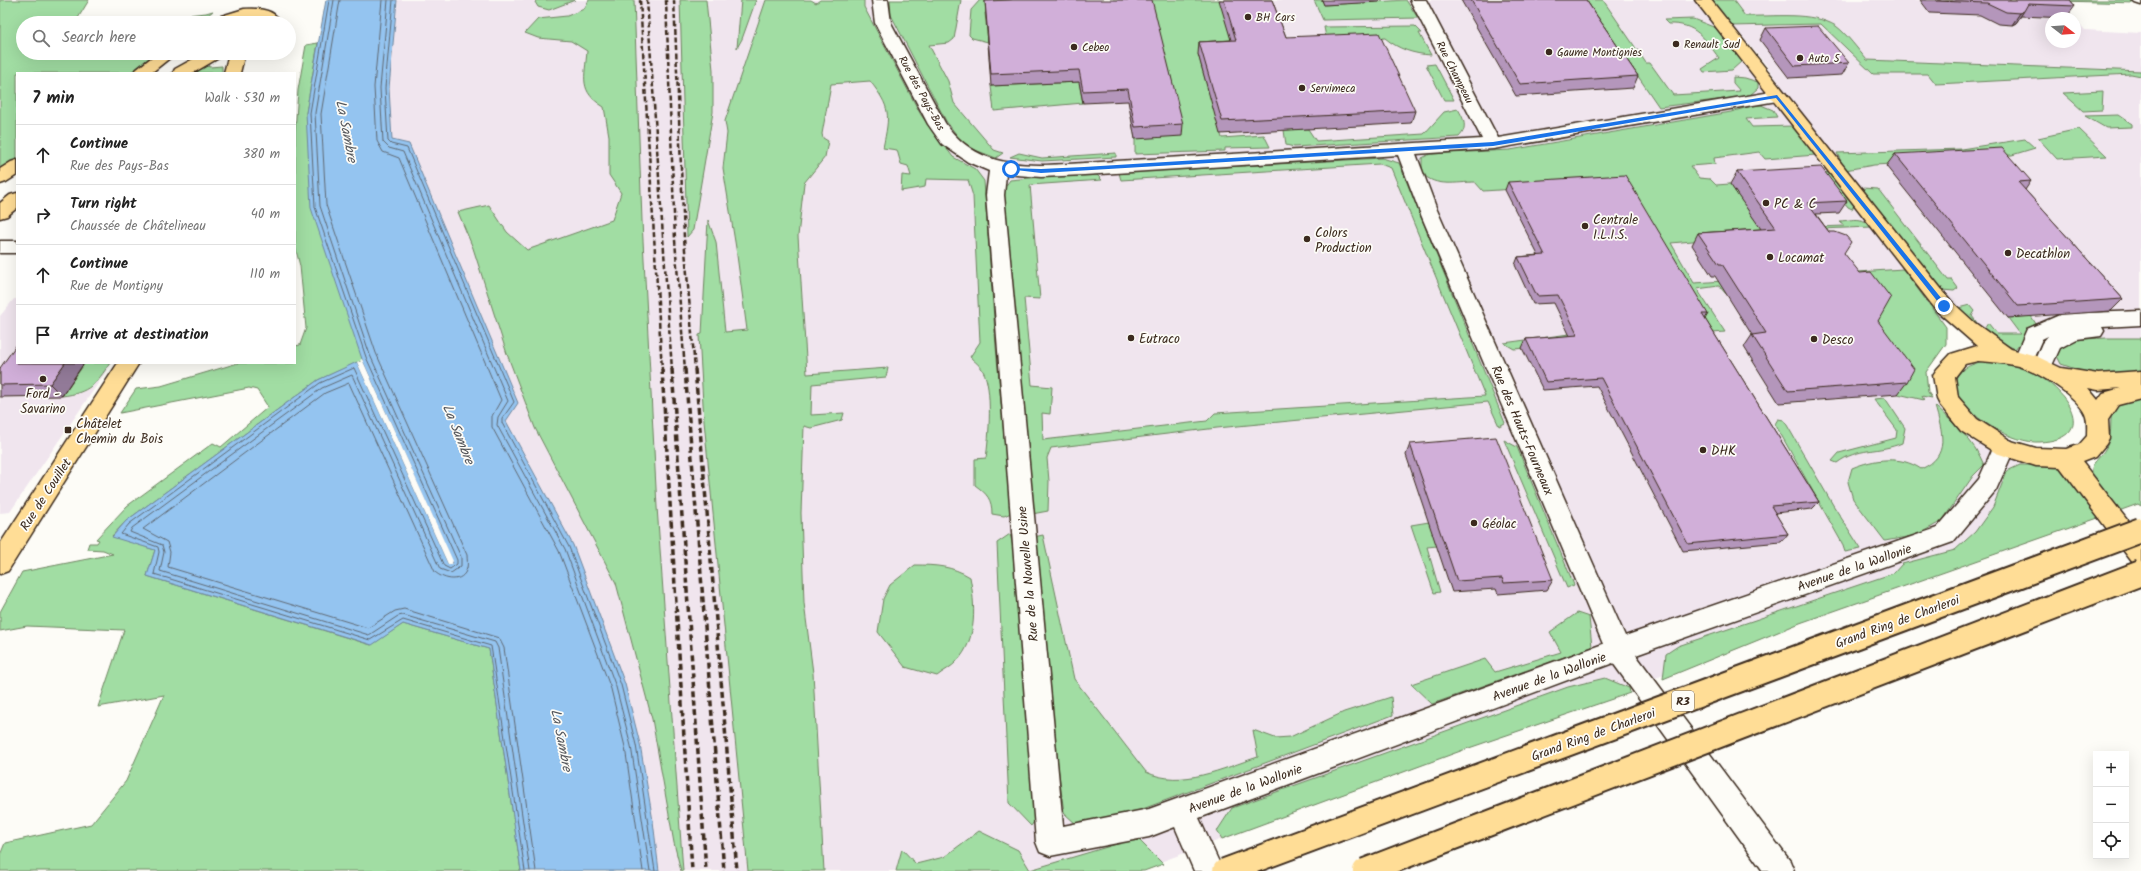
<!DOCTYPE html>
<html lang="en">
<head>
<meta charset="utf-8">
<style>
	body { margin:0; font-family:Kalam,sans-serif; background:#f2f2f2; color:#222 }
	.controls { position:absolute; right:12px; bottom:12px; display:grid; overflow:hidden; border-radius:0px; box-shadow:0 4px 16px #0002 }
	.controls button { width:36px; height:36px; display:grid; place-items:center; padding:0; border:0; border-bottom:1px solid #e0e0e0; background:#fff; color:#222; font:20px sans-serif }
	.compass { position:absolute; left:2045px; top:12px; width:36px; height:36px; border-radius:50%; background:#fff; box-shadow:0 4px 16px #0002; rotate:107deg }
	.stop { position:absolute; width:12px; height:12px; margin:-9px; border:3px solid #1a73e8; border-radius:50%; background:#fff }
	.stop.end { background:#1a73e8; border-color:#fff; box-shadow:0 1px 4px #0008 }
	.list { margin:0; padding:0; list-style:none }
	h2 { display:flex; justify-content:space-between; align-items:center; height:52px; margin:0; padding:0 16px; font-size:17px }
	h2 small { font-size:13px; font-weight:400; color:#767676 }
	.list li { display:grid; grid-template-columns:26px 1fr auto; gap:12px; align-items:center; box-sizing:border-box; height:60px; padding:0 16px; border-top:1px solid #e0e0e0 }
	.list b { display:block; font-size:15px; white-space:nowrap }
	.list p { margin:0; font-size:13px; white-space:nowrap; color:#767676 }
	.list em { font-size:13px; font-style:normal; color:#767676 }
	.icon { flex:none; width:22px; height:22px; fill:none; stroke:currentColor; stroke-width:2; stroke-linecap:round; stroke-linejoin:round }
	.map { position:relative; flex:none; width:2141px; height:871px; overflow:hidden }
	.search { position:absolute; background:#fff; box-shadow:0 4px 16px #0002; left:16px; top:16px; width:280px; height:44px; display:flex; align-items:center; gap:10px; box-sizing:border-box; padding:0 14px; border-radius:22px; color:#767676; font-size:15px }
	.panel { position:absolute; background:#fff; box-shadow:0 4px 16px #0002; left:16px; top:72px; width:280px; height:292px; border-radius:0px }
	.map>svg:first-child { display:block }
	.built { fill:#f0e5ee }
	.green { fill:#a1dda3; stroke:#6e8460 }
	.water { fill:#94c4f0; stroke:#70869c }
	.pier { fill:#fdfcf7 }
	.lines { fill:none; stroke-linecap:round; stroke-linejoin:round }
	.shore { stroke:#5f6872; stroke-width:1 }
	.minor-casing { stroke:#3b2a1e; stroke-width:3 }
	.major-casing { stroke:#3b2a1e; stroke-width:3 }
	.minor { fill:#fdfcf7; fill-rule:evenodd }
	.major { fill:#ffdd96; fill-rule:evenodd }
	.rail-far1 { stroke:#3b2a1e; stroke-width:2.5; stroke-dasharray:5 2.5; stroke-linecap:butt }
	.rail { stroke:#3b2a1e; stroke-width:3.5; stroke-dasharray:6 3.5; stroke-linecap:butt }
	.highway-bridge-casing { stroke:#3b2a1e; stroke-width:28; stroke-linecap:butt }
	.highway-bridge { stroke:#ffdd96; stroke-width:24 }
	.wall { fill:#b496bb; stroke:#3b2a1e }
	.shaded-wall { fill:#927a98; stroke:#3b2a1e }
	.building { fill:#d1afd9; stroke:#3b2a1e }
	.route { fill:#1a73e8 }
	.poi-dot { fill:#3b2a1e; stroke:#fdfcf7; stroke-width:1.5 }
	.labels { text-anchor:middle; stroke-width:3.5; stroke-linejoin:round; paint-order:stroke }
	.far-poi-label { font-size:11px; fill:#3b2a1e; stroke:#fdfcf7; text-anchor:start }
	.far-street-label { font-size:11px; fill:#3b2a1e; stroke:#fdfcf7 }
	.shield { fill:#fdfcf7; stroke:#75695f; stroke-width:1 }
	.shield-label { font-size:12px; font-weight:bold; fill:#3b2a1e }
	.poi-label { font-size:13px; fill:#3b2a1e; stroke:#fdfcf7; text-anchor:start }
	.street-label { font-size:13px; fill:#3b2a1e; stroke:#fdfcf7 }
	.water-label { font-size:14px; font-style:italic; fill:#56585d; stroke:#fdfcf7 }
</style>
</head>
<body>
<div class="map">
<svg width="2141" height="871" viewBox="0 0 2141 871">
	<rect width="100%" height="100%" fill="#fdfcf7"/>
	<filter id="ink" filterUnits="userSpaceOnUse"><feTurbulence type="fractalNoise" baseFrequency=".025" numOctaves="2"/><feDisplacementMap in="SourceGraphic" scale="8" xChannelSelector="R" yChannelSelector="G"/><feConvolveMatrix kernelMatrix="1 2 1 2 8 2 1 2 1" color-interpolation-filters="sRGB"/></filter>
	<g filter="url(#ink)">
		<g class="built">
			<path d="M397,0h1304l224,282 21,45v17l-20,28 2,20 17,23 25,25 31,14 34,11 63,53 -271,95 -198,75 1,5 -164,56 -330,122h-477l-6,-50 -13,-77 -72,-208 -62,-115 -114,-281 -3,-52z"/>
			<path d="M1712,0h347l15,18h-23v24h24v-23l10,11 56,3v337l-59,6 -25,-11 -45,-14 -62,-45 -106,-132 -77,-108z"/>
			<path d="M14,299h3v64h95l-102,149 -10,1v-197z"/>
		</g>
		<g class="green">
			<path d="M0,0h89l-14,23h-52v30h135l-26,20h-115v86l-17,13z"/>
			<path d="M537,0h38l-26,10 -11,-3 -3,-5z"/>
			<path d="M589,0h45l8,221 15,286 26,364h-2l-7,-28 -22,-124 -36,-136 -81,-155 -28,-74 -34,-106 -15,-36 31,-7 18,27 20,18 85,-30 9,-27 -12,-18v-39l-5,-29c-26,-16 -19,-29 -17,-56l-16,-10 -33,-3 -13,-5 13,-14 29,-3 17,-7z"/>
			<path d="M680,0h26l7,70v42l-20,118 -6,7z"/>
			<path d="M741,0h15l-14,39 -5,9z"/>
			<path d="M766,0h45l5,3 4,-3h44v7l57,108 32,42 22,12 9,12 12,166 15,166 -7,3 -12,-2c0,-15 -5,-20 -17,-29v-26l11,-1c3,-20 7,-70 -3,-87 -2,-5 -9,-10 -13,-14l10,-15 -7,-146 -5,-16 -42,-1 -1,8 -24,4 1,-16 9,1 -3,-10 -7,-2 -4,-14 -14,-2c7,-34 8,-40 -13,-67l-39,3 -9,50 1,4 5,3 -3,16 -21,26 -6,53 9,138 81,-6 -2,9 -74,7 -1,31 33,-2 -2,7 -31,8 -7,-2 -3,87 3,90 9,70 11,198h-76l-44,-450 -5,-86 3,-1 6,-114 8,22 9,90 22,-2 -11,-82 -13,-80 4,-35 -2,-12z"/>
			<path d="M890,0h71l-7,39 -5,4 -20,2 19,36 6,22 40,47 9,3 -7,5 -31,-12 -19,-25 -55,-106z"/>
			<path d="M980,0h32l-27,13 3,29 -16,-4 -3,-3 2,-25z"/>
			<path d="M1113,0h109l62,41 42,-4 -2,-10 91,-1 7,7h-3l12,22c-18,-1 -33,-6 -46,-17l-187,16 24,84 42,-3 6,12 -45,1v3l-90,3v-15z"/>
			<path d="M1314,0h8l2,5 82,-5 12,18 -95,2z"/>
			<path d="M1586,0h17l43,63h4l23,32 67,-4 -7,-8v-6l12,1 13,4v6l-9,8 -90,11z"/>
			<path d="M1710,0h23l12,16c29,1 66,-5 91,10 11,8 22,24 31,34l274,11v5l-10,-2 -195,10 -8,-10h-55l-52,-50 -90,2z"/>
			<path d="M2059,0h72l5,3 -76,-2z"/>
			<path d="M213,11l-15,12h-84l92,-10z"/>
			<path d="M1693,19l23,9 26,33 -10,9 -28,2 -2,-3 17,-11c-15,-20 -23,-35 -51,-34l-4,-4z"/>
			<path d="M318,43l-12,70 57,247 -45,20 -192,141 -14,15 43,14 -8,26 224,69 32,-21 86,25 32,222h-521v-16l5,-12 86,-19 35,-43 38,-86 -66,12 26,-77 -97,-4 -27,5v-19l22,-40 91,-18 -10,-4 -16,-1 2,-6h8l2,-3 -3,-1 31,-33 86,-63 8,4 47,-40 -11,-17 -8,-2 -129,25 16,-24 25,-3 77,-23h57v-17l5,-1 6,-17 -6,-62 -5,-20v-113l3,-43 8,-45z"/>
			<path d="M201,64l9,3 12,-1v7h-35z"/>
			<path d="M1435,64l19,36h-10l-18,-35z"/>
			<path d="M1079,82l4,21 -89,8 -3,-25z"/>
			<path d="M2103,91l-1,19 -19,1 -20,-18z"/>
			<path d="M1755,105h6l12,5 4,7 -31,2 6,8 42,-1 22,29 -51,4 -6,-7 -45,6 1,6 -25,2 9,12 11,1 6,6 14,-1 25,36 63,7 26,-1 -4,-5c14,-1 21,-5 32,6l-52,2 -149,14 23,40 209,-14 43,58v17l-20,28 2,20 4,6 -10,-2 2,4 -26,-6 6,-13 -178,-87 -7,-8 -22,3 28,43 -211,17 -10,-6 65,-9 26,-150 -112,7 -8,-9c-18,0 -40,6 -53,-9v-15l8,-4 80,-4 221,-38z"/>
			<path d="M1458,109c6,10 10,19 1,28l-165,10 -8,-2 -2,-15 24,-1 8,12 108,-7 20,-22z"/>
			<path d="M2119,115l13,9v3l-26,1 -21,-12z"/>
			<path d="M2079,129l28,27 -50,3 -19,-21z"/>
			<path d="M2025,139l10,9 -23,7 -29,1 -19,4 -90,5 -29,5 -8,-17 124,-4z"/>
			<path d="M1019,153l23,5 74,-5v4l-74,4 -32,-4z"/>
			<path d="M1382,158l17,5 106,260 -6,3 -11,-24 -271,26 -166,20 -4,10 2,23 -1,30 -16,3 -30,-323 8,-11 60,-6 27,1 5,5 -72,5 10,114 -16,-1 8,87 20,2 -2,27 -8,-1 1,27 164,-19 8,-8 270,-17 -94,-228 -11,-4 -259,16 -2,-7z"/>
			<path d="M1821,172l9,1 24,32 -2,4 -4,-2z"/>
			<path d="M1862,188l16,1 70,91h4l6,8 -4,3 -12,-1z"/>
			<path d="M1970,305l5,6 -3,5 11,15 5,-8 9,11h23l-12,-16 23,-2 5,8 -21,25 -27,-13 -30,-28z"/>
			<path d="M2107,338h34v33l-38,5 -13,-2 -29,-10 -6,-12c9,-15 37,-13 52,-14z"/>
			<path d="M1984,361c20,1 40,5 58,17 31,20 52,61 -2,64 -41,3 -131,-64 -56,-81z"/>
			<path d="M85,363h25c-14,21 -21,30 -48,33z"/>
			<path d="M1885,398l20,30 -3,15c-23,10 -44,4 -65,20l-5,-2 7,-8 57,-15 1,-8 -23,-31z"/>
			<path d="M2141,400v106l-3,-2 -22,8c-8,-10 -33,-37 -21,-50 6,-7 12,-13 14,-23 4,-14 -1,-19 6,-36z"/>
			<path d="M1935,406c19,18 39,34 49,59l-11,11 -31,45 -25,14 -32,6 -32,-42 -5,-17 4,-14c22,-9 48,-13 69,1 30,-13 21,-37 14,-63z"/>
			<path d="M1778,419l6,1 49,85 28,44 -16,3 -3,-9 -67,-119z"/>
			<path d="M1504,440l13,7 57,138 -7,3z"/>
			<path d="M2020,465h23l16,2 39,51 -298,105 -137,56 3,-25 12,-8 216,-73 8,-9 53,-14 20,-18 18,-25 14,-36z"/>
			<path d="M1429,522l8,24 -10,1 13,45 -6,1 -23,-68z"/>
			<path d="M1010,534l6,25 24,254 -9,13 -22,-23 -12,-260z"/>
			<path d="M1043,535l31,144 72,93c36,17 77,-4 112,-15l-5,-27 22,8 15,-1 54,-25 47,-15 2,18 -277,104 -39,6 -13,-12 -35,-275z"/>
			<path d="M915,565c21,0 37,1 55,12 5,27 8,62 -13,84 -5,6 -14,10 -20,15l-32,-9 -27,-35 5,-33 7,-14z"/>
			<path d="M1577,613l12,4 3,30 -160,57 -21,-20 74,-25 10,13 66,-20 -11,-20z"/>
			<path d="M1605,678l24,10 1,5 -164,56 -244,90 -5,-8 15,-23 336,-121z"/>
			<path d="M979,831l39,19 12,20 107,-32 26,26 -19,7h-248l6,-22 14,15 28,-7z"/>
		</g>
		<path class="water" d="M326,0h71l-8,88 3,52 17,4 109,259 -12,18 67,124 52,139 15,60 13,77 6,50h-138l-32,-222 -86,-25 -31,21 -225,-69 8,-26 -43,-13 14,-16 192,-141 39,-18 91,202 5,-1 -91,-204 -51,-151 -5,-95z"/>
		<path class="pier" d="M362,359l91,202 -2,3h-3l-91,-202 2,-1 91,201 -90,-202z"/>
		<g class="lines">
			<g class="shore">
				<path d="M329,0l-19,113 5,94 51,150 91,203v4l-7,5 -6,-3 -90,-198 -34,15 -191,141 -8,10 37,13 1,5 -5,22 216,66 33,-20 88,26 34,225"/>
				<path d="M334,0l-19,113 5,93 50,149 91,202v9l-10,7 -11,-4 -88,-194 -30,13 -190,140 -2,4 32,13 2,7 -4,19 209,64 29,-19 5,-1 92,27 3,6 32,223"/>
				<path d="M340,0l-19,114 5,91 50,148 91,202c0,4 1,9 0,13 -4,16 -23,12 -32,4l-86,-189 -24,10 -182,136 24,13 3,10 -2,15 200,61 27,-17 9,-2 95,29 5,10 32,223"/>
				<path d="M382,0l-8,87 3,54 6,11 16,6 102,242 -9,16v11l67,124 52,138 14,58 18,124"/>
				<path d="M388,0l-8,88 3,54 6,6 14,4 105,249 -10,16 -1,8 68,124 51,138 15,59 19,125"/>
				<path d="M393,0l-8,88 3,53 3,3 16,4 107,254 -12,17v4l67,124 52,138 15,60 19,126"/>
			</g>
			<g class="minor-casing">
				<g id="minor">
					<path d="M872,0h16l3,23 54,100c34,49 87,43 139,40l398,-24 -72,-139h16l72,138 279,-47 6,1 2,4 -2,4 -6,1 -284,48 -77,5 21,56 188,426 312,-108 42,-49 17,-38 8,-3 8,3 3,6 -19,43 -43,52 -317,113 154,206 4,10h-31l-150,-208 -414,155 24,53h-29l-19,-44 -26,10 -99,19 -10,-4 -4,-10 -50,-647 3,-24 -21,-9 -26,-18 -14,-20 -53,-101zM1398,155l21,55 184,434 -454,165 -86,17 -59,-631 2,-21 35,3 43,-2z"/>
					<path d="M2132,0h9v5l-6,-2z"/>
					<rect x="0" y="241" width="17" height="12"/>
					<path d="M2141,311v14l-39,2 2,4 -3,5 -24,3 -17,9 -11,24 -7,3 -7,-3 -3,-5 10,-24 6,-7 -6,3 -11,25 -7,3 -7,-3 -3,-5 13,-30 35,-15z"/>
				</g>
			</g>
			<g class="major-casing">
				<g id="major">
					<path d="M1695,0h16l240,301 24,22 36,26 25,7 25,12 37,6 43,-3v28l-23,6 -10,15 1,18 -3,6 -11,13 -13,5 59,76v28l-8,-3 -73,-96 -24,-1 -40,-13 -35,-22 -21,-26 -3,-6 -4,-24 4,-6 14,-15 26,-8 -40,-35zM1978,361c13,1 27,2 40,5 20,6 58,29 67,48 3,7 2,14 2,22l-8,9 -13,4 -30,-1 -25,-7 -34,-22 -19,-22 -3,-20 10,-13zM2088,388l10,2 23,-2 -18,5 -5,7z"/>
					<path d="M244,9c13,-1 32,0 36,14h-16c-8,-12 -25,-1 -36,0 -6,1 -13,0 -19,0l9,-6z"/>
					<path d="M157,53h19l-25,20h-19z"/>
					<path d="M204,53h20l-2,3 -29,17h-20l2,-4z"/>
					<path d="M229,53h16l-5,20h-16z"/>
					<path d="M17,160v15l-11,7 -6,2v-15l11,-7z"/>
					<path d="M17,193v15l-10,8 -7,2v-15l10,-8z"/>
					<path d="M118,363h21l-131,208 -8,3v-30z"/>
				</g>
			</g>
			<use href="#minor" class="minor"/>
			<use href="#major" class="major"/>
			<g class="rail-far1">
				<path d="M640,0l22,370"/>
				<path d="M647,0l25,370"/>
				<path d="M666,0l9,240 10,130"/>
				<path d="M674,0l10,238 11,132"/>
			</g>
			<g class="rail">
				<path d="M662,369l30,502"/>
				<path d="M672,369l34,502"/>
				<path d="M685,369l39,502"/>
				<path d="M695,369l42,502"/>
			</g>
			<g class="highway-bridge-casing">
				<g id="highway-bridge">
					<path d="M1225,871l916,-341"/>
					<path d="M1365,871l776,-298"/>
				</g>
			</g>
			<use href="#highway-bridge" class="highway-bridge"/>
		</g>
		<g class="wall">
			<path d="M1011,0l172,124 -1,12 -47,3 -7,-38 -45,2 -4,-21 -88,4 -6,-85z"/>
			<path d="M1219,0h53l14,37 129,74 -4,12 -191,11 -22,-80 1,-12 32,-2z"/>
			<path d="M1322,0h58l-1,2 -55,3z"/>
			<path d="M1461,0h125l52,76 -5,12 -117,8z"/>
			<path d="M1920,0h150l5,6 -9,12 -45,-2 -5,7 -4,2 -14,-1 -18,-9 -50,-2z"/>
			<path d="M1766,28l83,35 -7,12 -53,3 -29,-38z"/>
			<path d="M1895,154l136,27 -6,9 98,109 -12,12 -103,7 -122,-152z"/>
			<path d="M1737,172l110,29 -8,12 -23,1 28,39 34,68 29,61 -9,12 -119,9 -35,-56 8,-12 -37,-59h-3l-20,-31 6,-12 63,-4 -31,-45z"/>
			<path d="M1508,182l200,132 -3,5 114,183 -7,7 -37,4 13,21 -7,8 -98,9 -86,-165 -54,4 -21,-42 4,-9 44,-3 -16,-33 -21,1 -18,-39 3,-8 20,-2 -33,-65z"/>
			<path d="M17,363h67l-22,33 -62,1v-29z"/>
			<path d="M1410,444l143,136 -6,10 -49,4 -2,-5 -44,3 -46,-137z"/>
		</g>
		<g class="shaded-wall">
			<path d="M2024,11l-8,12 -4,2 8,-12z"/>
			<path d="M65,363h19l-22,33 -12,-12z"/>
		</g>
		<g class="building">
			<path d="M1011,0h141l31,124 -48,3 -7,-38 -45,2 -4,-21 -88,4 -6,-73z"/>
			<path d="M1224,0h48l14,37 93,-4 36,78 -193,10 -23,-79 37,-2z"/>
			<path d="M1471,0h115l52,76 -118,8z"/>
			<path d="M1936,0h134l5,6 -47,-2 -4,7 -4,2 -14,-1 -19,-9 -50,-2z"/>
			<path d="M1818,26l31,37 -54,3 -29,-38z"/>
			<path d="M2002,148l29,33 -13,1 105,117 -105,7 -123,-152z"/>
			<path d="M1821,167l26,34 -40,2 22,29h6l11,4 5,6 -7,11 16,20 11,-1 20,26 -13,23 36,48 -7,13 -119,9 -36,-56 14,-2 -44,-69h-3l-21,-31 78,-5 -39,-56z"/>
			<path d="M1625,175l83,139h-6l117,188 -48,4 17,28 -100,10 -87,-166 -55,4 -20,-43 52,-4 -20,-40 -21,1 -19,-39 27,-2 -37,-73z"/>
			<path d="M17,344v19h48l-15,21 -50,1v-17z"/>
			<path d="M1496,437l57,143 -49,3 -2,-5 -45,3 -47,-137z"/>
		</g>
	</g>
	<path class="route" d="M1777,95l169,209v3h-4l-166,-209 -283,48 -452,27 -32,-4 2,-1 30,1 43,-2 409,-25z"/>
	<g class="poi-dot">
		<circle cx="1248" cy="17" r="4"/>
		<circle cx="1676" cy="44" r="4"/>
		<circle cx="1074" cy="47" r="4"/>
		<circle cx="1549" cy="52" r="4"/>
		<circle cx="1800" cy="58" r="4"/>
		<circle cx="1302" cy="88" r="4"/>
		<circle cx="1766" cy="203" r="4"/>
		<circle cx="1585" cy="226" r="4"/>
		<circle cx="1307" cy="239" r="4"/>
		<circle cx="2008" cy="253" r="4"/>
		<circle cx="1770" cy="257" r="4"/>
		<circle cx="1131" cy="338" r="4"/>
		<circle cx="1814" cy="339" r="4"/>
		<circle cx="43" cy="379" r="4"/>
		<rect x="64" y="426" width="8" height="8" rx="2"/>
		<circle cx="1703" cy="450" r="4"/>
		<circle cx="1474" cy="523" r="4"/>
	</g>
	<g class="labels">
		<g class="far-poi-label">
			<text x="1256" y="21">BH Cars</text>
			<text x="1684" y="48">Renault Sud</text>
			<text x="1082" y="51">Cebeo</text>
			<text x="1557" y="56">Gaume Montignies</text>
			<text x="1808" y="62">Auto 5</text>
			<text x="1310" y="92">Servimeca</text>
		</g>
		<g class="far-street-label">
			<text transform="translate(1455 72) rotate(63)" y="4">Rue Champeau</text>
			<text transform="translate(922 93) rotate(61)" y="4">Rue des Pays-Bas</text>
		</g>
		<rect class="shield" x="1672" y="691" width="22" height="20" rx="3"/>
		<g class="shield-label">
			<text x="1683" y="705">R3</text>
		</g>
		<g class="poi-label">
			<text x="1774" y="208">PC &amp; C</text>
			<text x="1593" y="224">Centrale<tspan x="1593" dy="15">I.L.I.S.</tspan></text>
			<text x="1315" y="237">Colors<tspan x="1315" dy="15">Production</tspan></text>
			<text x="2016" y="258">Decathlon</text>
			<text x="1778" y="262">Locamat</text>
			<text x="1139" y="343">Eutraco</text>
			<text x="1822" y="344">Desco</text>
			<text x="43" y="398" text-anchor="middle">Ford -<tspan x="43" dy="15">Savarino</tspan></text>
			<text x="76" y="428">Châtelet<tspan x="76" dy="15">Chemin du Bois</tspan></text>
			<text x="1711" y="455">DHK</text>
			<text x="1482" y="528">Géolac</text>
		</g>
		<g class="street-label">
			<text transform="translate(1523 430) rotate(67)" y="5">Rue des Hauts-Fourneaux</text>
			<text transform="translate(45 494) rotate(-57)" y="5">Rue de Couillet</text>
			<text transform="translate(1854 567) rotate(-19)" y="5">Avenue de la Wallonie</text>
			<text transform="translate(1027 574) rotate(-95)" y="5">Rue de la Nouvelle Usine</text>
			<text transform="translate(1897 621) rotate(-20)" y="5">Grand Ring de Charleroi</text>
			<text transform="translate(1549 676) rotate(-20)" y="5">Avenue de la Wallonie</text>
			<text transform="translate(1593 734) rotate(-20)" y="5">Grand Ring de Charleroi</text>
			<text transform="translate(1245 788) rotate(-20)" y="5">Avenue de la Wallonie</text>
		</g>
		<g class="water-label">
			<text transform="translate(347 131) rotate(79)" y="5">La Sambre</text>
			<text transform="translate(459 434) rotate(68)" y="5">La Sambre</text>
			<text transform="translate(562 740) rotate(79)" y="5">La Sambre</text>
		</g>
	</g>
</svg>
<div class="controls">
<button>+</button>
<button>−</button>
<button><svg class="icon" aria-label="locate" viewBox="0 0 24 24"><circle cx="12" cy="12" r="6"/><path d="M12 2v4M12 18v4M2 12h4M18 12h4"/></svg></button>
</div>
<svg class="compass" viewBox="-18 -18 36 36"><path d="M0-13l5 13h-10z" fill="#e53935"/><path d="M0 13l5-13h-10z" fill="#767676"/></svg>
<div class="stop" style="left:1011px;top:169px"></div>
<div class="stop end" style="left:1944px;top:306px"></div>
<div class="search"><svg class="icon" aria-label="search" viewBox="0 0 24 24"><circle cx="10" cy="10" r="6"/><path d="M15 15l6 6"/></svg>Search here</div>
<section class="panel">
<h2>7 min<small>Walk · 530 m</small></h2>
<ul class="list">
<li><svg class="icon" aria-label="ahead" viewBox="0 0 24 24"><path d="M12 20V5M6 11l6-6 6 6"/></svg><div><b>Continue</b><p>Rue des Pays-Bas</p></div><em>380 m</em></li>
<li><svg class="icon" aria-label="right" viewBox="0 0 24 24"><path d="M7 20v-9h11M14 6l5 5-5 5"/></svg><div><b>Turn right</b><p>Chaussée de Châtelineau</p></div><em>40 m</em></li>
<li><svg class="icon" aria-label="ahead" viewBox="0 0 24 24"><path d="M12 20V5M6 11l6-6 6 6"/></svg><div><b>Continue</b><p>Rue de Montigny</p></div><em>110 m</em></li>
<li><svg class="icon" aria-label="arrive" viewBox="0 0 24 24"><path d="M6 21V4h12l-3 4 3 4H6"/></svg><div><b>Arrive at destination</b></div></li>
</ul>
</section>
</div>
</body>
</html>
